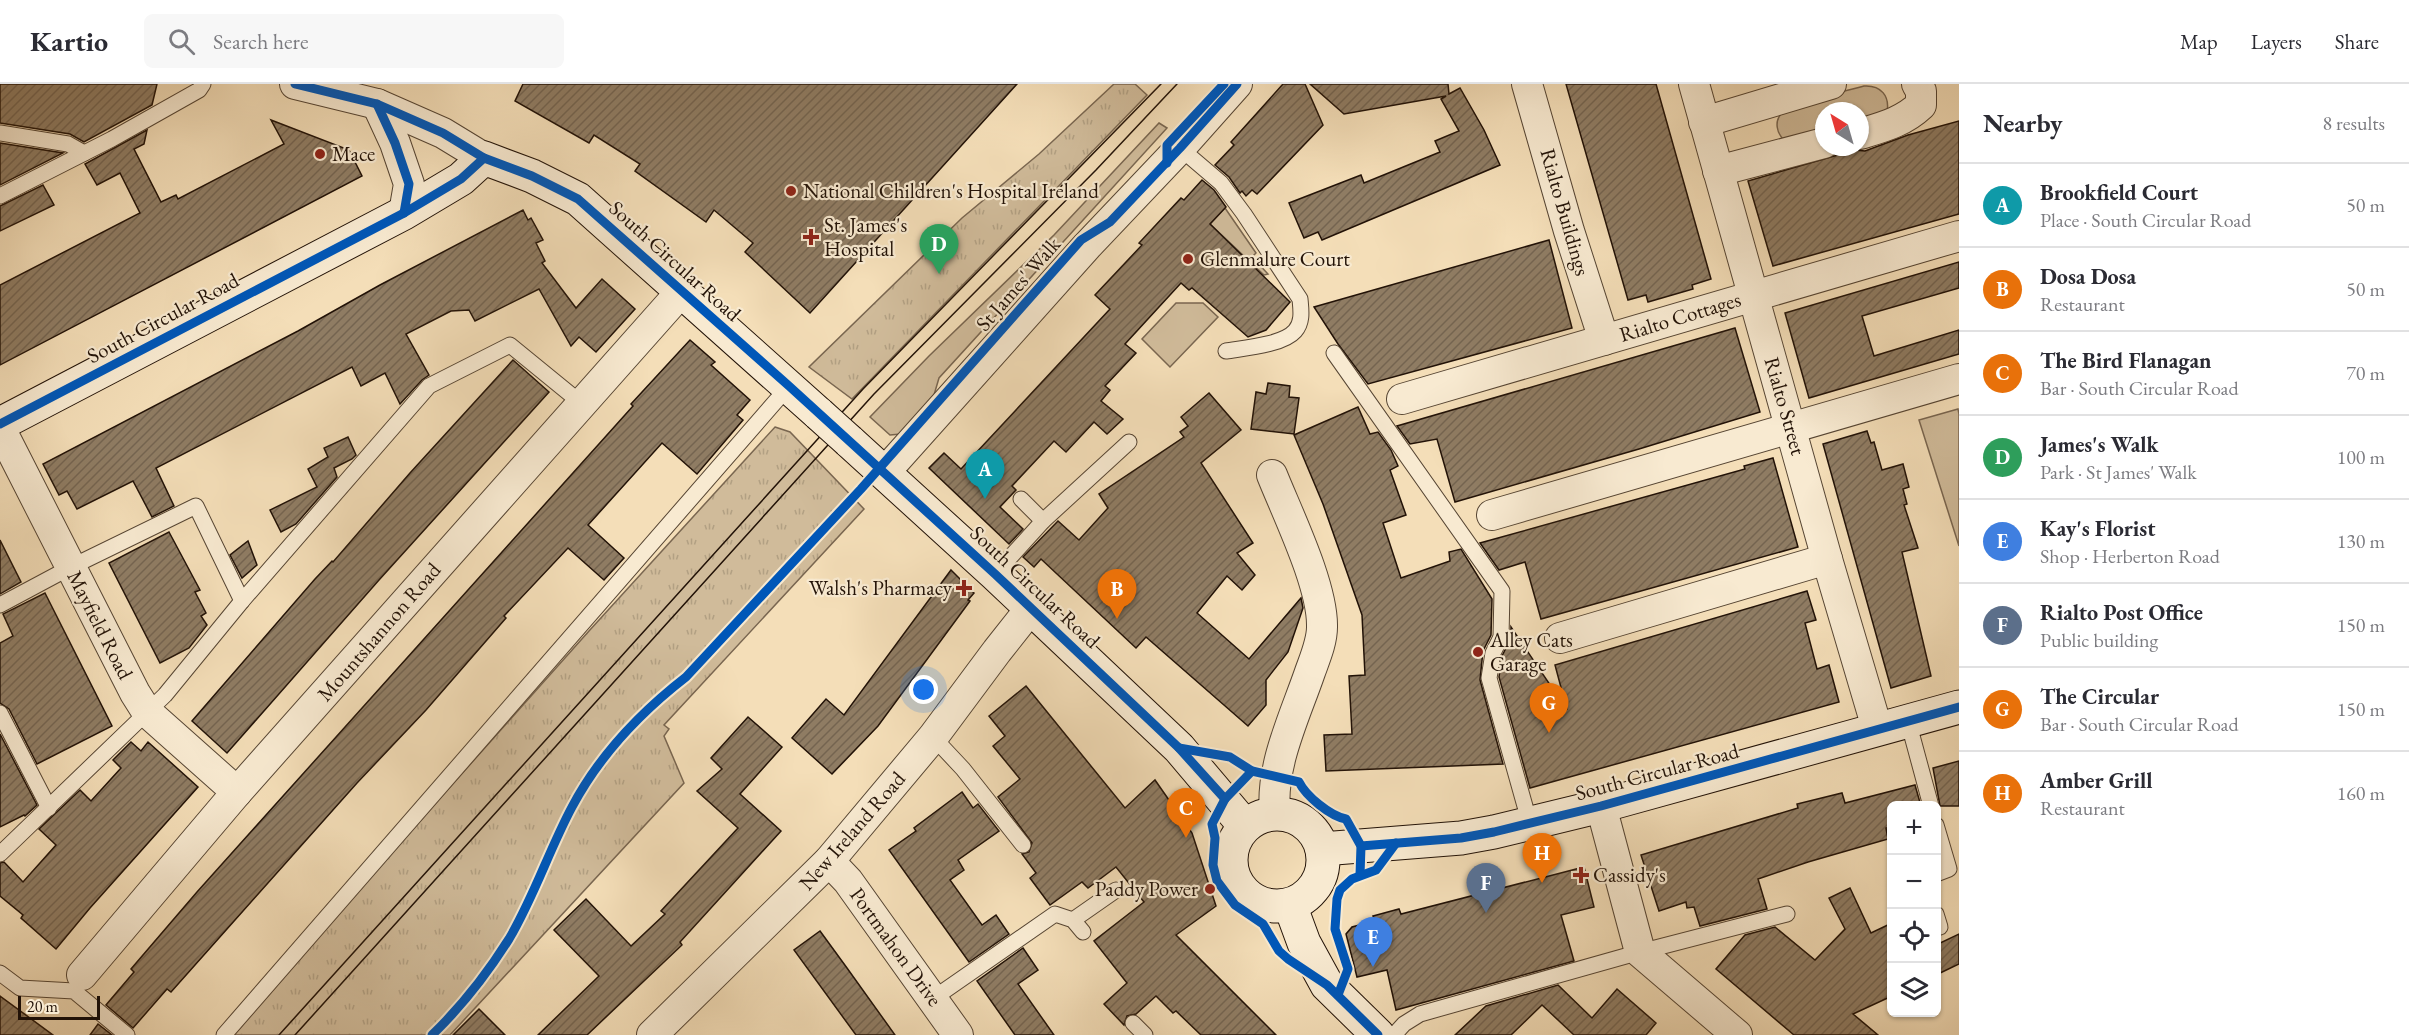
<!DOCTYPE html>
<html lang="en">
<head>
<meta charset="utf-8">
<style>
	body { margin:0; font-family:"EB Garamond",serif; background:#f7f7f7; color:#2b2b33 }
	.controls { position:absolute; right:18px; bottom:18px; display:grid; overflow:hidden; border-radius:9px; box-shadow:0 2px 4px #0004 }
	.controls button { width:54px; height:54px; display:grid; place-items:center; padding:0; border:0; border-bottom:2px solid #e1e1e2; background:#fff; color:#2b2b33; font:30px sans-serif }
	.compass { position:absolute; left:1815px; top:18px; width:54px; height:54px; border-radius:50%; background:#fff; box-shadow:0 2px 4px #0004; rotate:323deg }
	.scale { position:absolute; left:18px; bottom:15px; width:82px; box-sizing:border-box; padding-left:6px; border:3px solid #221207; border-top:0; font-size:16px; line-height:21px; white-space:nowrap; color:#221207; -webkit-text-stroke:4px #f8ead1; paint-order:stroke }
	.you { position:absolute; left:924px; top:606px; width:21px; height:21px; margin:-15px; border:4px solid #fff; border-radius:50%; background:#1a73e8; box-shadow:0 0 0 9px #1a73e833 }
	.badge { display:grid; place-items:center; width:39px; height:39px; border-radius:50%; background:#d93025; color:#fff; font-size:20px; font-weight:700 }
	.pin { position:absolute; translate:-50% -50px; filter:drop-shadow(0 2px 3px #0008) }
	.pin::after { content:''; position:absolute; top:32px; width:21px; height:18px; background:inherit; clip-path:polygon(0 0,100% 0,50% 100%) }
	.list { margin:0; padding:0; list-style:none }
	h2 { display:flex; justify-content:space-between; align-items:center; height:78px; margin:0; padding:0 24px; font-size:26px }
	h2 small { font-size:20px; font-weight:400; color:#7c7c81 }
	.list li { display:grid; grid-template-columns:39px 1fr auto; gap:18px; align-items:center; box-sizing:border-box; height:84px; padding:0 24px; border-top:2px solid #e1e1e2 }
	.list b { display:block; font-size:22px; white-space:nowrap }
	.list p { margin:0; font-size:20px; white-space:nowrap; color:#7c7c81 }
	.list em { font-size:20px; font-style:normal; color:#7c7c81 }
	.icon { flex:none; width:33px; height:33px; fill:none; stroke:currentColor; stroke-width:2; stroke-linecap:round; stroke-linejoin:round }
	.map { position:relative; flex:none; width:1959px; height:951px; overflow:hidden }
	header { display:flex; align-items:center; gap:36px; box-sizing:border-box; height:84px; padding:0 30px; background:#fff; border-bottom:2px solid #e1e1e2 }
	header strong { font-size:28px }
	nav { display:flex; gap:33px; margin-inline-start:auto; font-size:21px }
	.search { width:420px; height:54px; background:#f7f7f7; display:flex; align-items:center; gap:15px; box-sizing:border-box; padding:0 21px; border-radius:9px; color:#7c7c81; font-size:22px }
	main { display:flex }
	aside { flex:1; background:#fff }
	.map>svg:first-child { display:block }
	.grass { fill:#d0bb9a; stroke:#796650; stroke-width:1.5 }
	.park { fill:url(#park-tufts); stroke:#796650; stroke-width:1.5 }
	.building { fill:url(#building-hatch); stroke:#221207; stroke-width:1.5 }
	.lines { fill:none; stroke-linecap:round; stroke-linejoin:round }
	.lane-casing { stroke:#564533; stroke-width:17 }
	.street-casing { stroke:#564533; stroke-width:32 }
	.secondary-casing { stroke:#221207; stroke-width:35 }
	.lane { stroke:#f8ead1; stroke-width:15 }
	.street { stroke:#f8ead1; stroke-width:30 }
	.secondary { stroke:#f8ead1; stroke-width:33 }
	.tram { stroke:#221207; stroke-width:1.5 }
	.secondary-bridge-casing { stroke:#221207; stroke-width:35; stroke-linecap:butt }
	.secondary-bridge { stroke:#f8ead1; stroke-width:33 }
	.cycleway-casing { stroke:#f8ead1; stroke-width:13 }
	.cycleway { stroke:#0057b8; stroke-width:9 }
	.poi-dot { fill:#8f2418; stroke:#f8ead1; stroke-width:2 }
	.labels { text-anchor:middle; stroke-width:4.5; stroke-linejoin:round; paint-order:stroke }
	.poi-label { font-size:21px; fill:#221207; stroke:#f8ead1; text-anchor:start }
	.street-label { font-size:21px; fill:#221207; stroke:#f8ead1 }
</style>
</head>
<body>
<header>
<strong>Kartio</strong>
<div class="search"><svg class="icon" aria-label="search" viewBox="0 0 24 24"><circle cx="10" cy="10" r="6"/><path d="M15 15l6 6"/></svg>Search here</div>
<nav><a>Map</a><a>Layers</a><a>Share</a></nav>
</header>
<main>
<div class="map">
<svg width="1959" height="951" viewBox="0 0 1959 951">
	<defs>
		<pattern id="park-tufts" width="24" height="20" patternUnits="userSpaceOnUse" patternTransform="scale(1.5)"><rect width="24" height="20" fill="#d0bb9a"/><path d="M3 7l-1-3M5 7V3M7 7l1-3M15 17l-1-3M17 17v-4M19 17l1-3" fill="none" stroke="#b2a083"/></pattern>
		<pattern id="building-hatch" width="6" height="6" patternUnits="userSpaceOnUse" patternTransform="scale(1.5)"><rect width="6" height="6" fill="#8f7c63"/><path d="M-1 1l2-2M0 6l6-6M5 7l2-2" fill="none" stroke="#746450"/></pattern>
	</defs>
	<rect width="100%" height="100%" fill="#f4deb8"/>
	<filter id="stains"><feTurbulence type="fractalNoise" baseFrequency=".00333" numOctaves="4"/><feColorMatrix values="0 0 0 0 .2 0 0 0 0 .09 0 0 0 0 .02 0 0 0 .5 -.17"/></filter>
	<radialGradient id="worn" r=".72"><stop offset=".6" stop-color="#630" stop-opacity="0"/><stop offset="1" stop-color="#630" stop-opacity=".3"/></radialGradient>
	<g class="grass">
		<path d="M1864,2c17,-1 26,10 23,26l-27,15v-16h-36v26l-39,4c-8,-7 -12,-20 -2,-29 11,-10 64,-21 81,-26z"/>
		<path d="M1159,39l8,5 -228,250 -5,17 -33,39 -11,1 -20,-18 59,-61 125,-121z"/>
		<path d="M1225,124l31,45 -4,4 16,17 -4,1 -54,-51z"/>
		<path d="M1176,219h27l15,14 -48,50 -28,-28z"/>
		<path d="M1958,325l1,5v132l-40,-126z"/>
	</g>
	<g class="park">
		<path d="M1114,0h21l12,11 -295,304 -43,-32 153,-149 77,-64z"/>
		<path d="M775,343l15,5 74,77 -200,216 5,4 -5,7 20,47 -234,252h-221l360,-404z"/>
	</g>
	<g class="building">
		<path d="M0,0h157l-5,21 -68,37 -14,-8 -70,-11z"/>
		<path d="M523,0h494l-207,229 -65,-61 8,-9 -39,-33 -8,12 -71,-51 5,-7 -46,-29 -5,8 -74,-42z"/>
		<path d="M1283,0h22l18,41 -66,69 -5,-4 -6,6 -4,-5 -2,2 -11,-16 -14,-12 19,-20 -3,-3z"/>
		<path d="M1310,0h138l1,10 11,-6 24,42 16,35 -178,75 -4,-8 -14,6 -15,-35 72,-28 3,8 76,-31 -5,-11 24,-10 -18,-32 5,-3 -102,18z"/>
		<path d="M1566,0h90l55,195 -19,6 1,4 -45,13 -2,-7 -18,5z"/>
		<path d="M271,36l78,30 13,26 -362,189v-80l140,-72 -20,-40 -23,12 -12,-21 62,-34 -3,14 -10,5 27,53 15,-7 2,4 106,-55z"/>
		<path d="M1959,37v93l-186,52 -25,-85 107,-31 10,1 43,-16z"/>
		<path d="M0,59l63,10 -63,32z"/>
		<path d="M1202,96l12,10 12,17 -16,17 80,78 -24,28 -18,7 -56,-49 -3,2 -8,-7 -56,61 11,9 -31,33 5,4 -9,11 22,18 -16,15 -13,-12 -28,30 -12,-11 -42,45 4,4 -16,17 23,22 -14,15 -80,-76 15,-15 17,16 149,-160 -15,-14 47,-50 -3,-2 42,-45 3,2z"/>
		<path d="M43,101l11,20 -54,26v-25z"/>
		<path d="M523,126l5,10 3,-2 12,22 -7,3 9,18 -3,2 34,45 26,-29 33,30 -39,43 -17,-15 -8,9 -32,-57 -64,32 -6,-11 -18,1 -45,23 23,41 -7,5 -22,24 -15,-31 -24,13 -9,-19 -196,101 18,38 -22,11 -19,-36 -56,28 -10,-18 -8,4 -16,-31 255,-133 82,-46z"/>
		<path d="M1549,156l23,88 -204,56 -30,-40 -24,-37z"/>
		<path d="M1959,178v26l-97,28 12,40 85,-26v24l-150,44 -24,-85z"/>
		<path d="M1735,244l25,84 -121,37 -184,53 -18,-63 -27,5 -13,-18z"/>
		<path d="M690,256l25,22 -4,3 39,35 -13,15 6,5 -46,54 -35,-31 -74,82 36,33 -20,22 -36,-32 -64,68 2,2 -80,92 -69,73 -186,209 -4,-3 -34,39 -27,-23 28,-33 -3,-3 66,-77 436,-486 -2,-2z"/>
		<path d="M513,276l36,32 -170,188 -152,173 -35,-32 123,-142 17,-18 1,1 77,-89z"/>
		<path d="M1268,299l22,3 -1,11 10,1 -5,36 -43,-5 5,-37 10,2z"/>
		<path d="M1209,309l32,37 -40,33 52,80 -16,10 18,22 -13,15 -15,-14 -30,37 52,46 52,-61 2,10 -15,44 -22,28v25l-18,21 -102,-89 -10,11 -95,-89 -7,8 -11,-10 35,-36 21,19 29,-32 -9,-14 85,-57 -4,-5 8,-6 -7,-9z"/>
		<path d="M1358,323l12,27 8,-2 13,18 7,16 -8,4 16,45 -23,8 18,55 49,-17 -1,-9 12,-3 31,50 -1,36 -8,16 -3,29 23,84 -177,7 -2,-36 28,-1 -3,-58 16,-1 -3,-60 -39,-111 -29,-69z"/>
		<path d="M1867,347l4,12 3,-1 8,28 21,-6 6,23 -6,2 4,15 -3,1 14,43 -16,4 29,124 -40,12 -68,-244z"/>
		<path d="M348,353l8,18 -4,4 -18,9 3,9 -41,47 -15,8 -11,-22 47,-23 -9,-18 20,-12 -4,-9z"/>
		<path d="M1773,374l25,89 -257,72 -16,-57 -26,8 -19,-27 265,-74 -1,-3z"/>
		<path d="M169,448l31,58 -5,2 11,21 -5,3 6,9 -18,23 -29,15 -51,-100z"/>
		<path d="M0,456l21,42 -21,12z"/>
		<path d="M248,457l9,24 -15,13 -12,-23z"/>
		<path d="M951,486l23,23 -6,7 2,1 -92,125 -46,48 -40,-36 34,-39 18,16z"/>
		<path d="M1807,507l9,29 -11,3 12,46 12,-4 10,37 -309,86 -31,-111 3,-21 9,-18v-11l56,83 -12,-45z"/>
		<path d="M45,509l67,133 -75,38 -28,-55 -9,-6v-60l13,-7 -10,-22z"/>
		<path d="M1026,602l99,122 30,-28 37,53 24,73 -40,29 100,100h-75l-25,-24 -3,2 -17,-17 -20,18 -9,2 -3,9 -20,-21 23,-21 -33,-42 50,-39 -28,-35 -28,21 -6,-6 -32,23 -20,-27 6,-5 -14,-19 7,-2 3,-9 -34,-46 22,-18 -27,-33 12,-10 -16,-20z"/>
		<path d="M748,633l34,30 -42,47 41,37 -101,111 2,3 -95,90h-49l61,-59 -45,-46 32,-31 45,47 34,-32 -4,-3 77,-83 -41,-37 25,-22 -11,-11z"/>
		<path d="M0,650l37,71 -12,11 -1,-1 -24,12z"/>
		<path d="M131,658l10,9 7,-9 50,45 -108,121 -34,41 -35,-31 2,-3 -23,-19v-33l4,-1 19,20 33,-37 -17,-16 41,-39 11,11 30,-33 -8,-8z"/>
		<path d="M1959,677v45h-19l-7,-38z"/>
		<path d="M1915,701l6,21h-29v21l-6,1 2,11 -80,23 -50,17 9,30 -67,17 -6,-19 -7,1 -1,-6 -27,9 -18,-56 157,-47 -1,-4 45,-11 3,10z"/>
		<path d="M962,708l11,16 5,-4 21,27 -41,29 6,10 -14,10 32,45 14,-10 13,19 -40,28 -80,-112 27,-19 -2,-3z"/>
		<path d="M1584,783l10,40 -33,8 13,46 -178,49 -9,-40 -30,7 -11,-43 6,-7 23,-6 -2,-5 26,-7 2,5z"/>
		<path d="M1850,804l21,45 21,-10v73l-39,18 25,21h-84l-78,-66 29,-34 30,-8 40,33 30,-31 -16,-31z"/>
		<path d="M820,847l27,37 48,67h-39l-62,-85z"/>
		<path d="M1959,850v30l-23,11v-30z"/>
		<path d="M1023,864l15,22 -20,14 36,51h-39l-38,-54z"/>
		<path d="M1558,901l34,33 25,-29 39,34 -10,12h-72l-32,-30 -31,30h-56l31,-29z"/>
		<path d="M0,912l53,39h-53z"/>
		<path d="M479,925l26,26h-52z"/>
		<path d="M98,940l14,11h-22z"/>
	</g>
	<g class="lines">
		<g class="lane-casing">
			<g id="lane">
				<path d="M0,49l68,11 16,9"/>
				<path d="M1180,64l41,35 23,31 56,85c1,11 3,23 -5,32 -12,14 -51,17 -69,20"/>
				<path d="M0,112l112,-57 87,-49 4,-6"/>
				<path d="M1334,269l168,238 -1,46 -8,16 -4,25 41,146"/>
				<path d="M1021,415l22,22"/>
				<path d="M995,490l48,-53 86,-79"/>
				<path d="M0,521l71,-38 125,-61 46,95"/>
				<path d="M0,629l49,95"/>
				<path d="M1908,637l23,85"/>
				<path d="M933,653l30,32 60,76"/>
				<path d="M1936,741l13,44 -13,5"/>
				<path d="M0,770l165,-159 77,-94 187,-215 81,-41 71,58"/>
				<path d="M1936,830l4,13 -4,1"/>
				<path d="M1073,836l43,-30"/>
				<path d="M0,889l20,15 54,3 53,44"/>
				<path d="M934,914l121,-84 18,6 10,12"/>
				<path d="M1133,939l12,12"/>
				<path d="M224,951l565,-649"/>
				<path d="M1394,951l10,-11 16,-10 220,-62 147,-38"/>
			</g>
		</g>
		<g class="street-casing">
			<g id="street">
				<path d="M295,0l82,20 66,29 41,25"/>
				<path d="M1527,0l42,147 35,109"/>
				<path d="M1694,0l133,475 50,169"/>
				<path d="M377,20l18,39 14,41 -5,29"/>
				<path d="M1704,38l127,-38"/>
				<path d="M1860,50c23,-7 43,-12 61,-29v-14l-4,-7"/>
				<path d="M1718,87l106,-28"/>
				<path d="M1402,315l557,-163"/>
				<path d="M0,344l135,265 12,19 90,80"/>
				<path d="M884,389l203,-227 93,-98 57,-64"/>
				<path d="M1272,391c16,40 51,111 50,152 0,15 -7,31 -12,45 -15,44 -40,94 -35,142"/>
				<path d="M1492,431l467,-136"/>
				<path d="M1560,554l267,-79"/>
				<path d="M1601,722l39,146 97,83"/>
				<path d="M829,777l19,20 110,154"/>
				<path d="M82,891l155,-183 444,-500"/>
				<path d="M652,951l177,-174 104,-124 64,-86 34,-43"/>
			</g>
		</g>
		<g class="secondary-casing">
			<g id="secondary">
				<path d="M0,340l404,-211 57,-34 23,-21 48,18 46,23 241,215"/>
				<path d="M849,357l146,133 184,174 66,78"/>
				<circle cx="1277" cy="776" r="46"/>
				<path d="M1322,765l139,-11 33,-6 107,-26 358,-99"/>
				<path d="M1290,821l14,38 23,42 51,50"/>
			</g>
		</g>
		<use href="#lane" class="lane"/>
		<use href="#street" class="street"/>
		<use href="#secondary" class="secondary"/>
		<g class="tram">
			<path d="M279,951l584,-646 298,-305"/>
			<path d="M295,951l579,-641 222,-224 81,-86"/>
		</g>
		<g class="secondary-bridge-casing">
			<path id="secondary-bridge" d="M819,330l30,27"/>
		</g>
		<use href="#secondary-bridge" class="secondary-bridge"/>
		<g class="cycleway-casing">
			<g id="cycleway">
				<path d="M295,0l82,20 66,29 41,25 48,18 46,23 211,187 206,188 184,174 46,51"/>
				<path d="M377,20l18,39 14,41 -5,29"/>
				<path d="M1167,79v-18l57,-61"/>
				<path d="M0,340l404,-211 57,-34 23,-21"/>
				<path d="M1179,664l51,9 22,14 47,11c7,14 31,34 47,37l15,27 -1,29"/>
				<path d="M1252,687l-27,28 -13,25 3,14 -2,27 4,16 18,24 28,19 16,27 9,8 39,26 51,50"/>
				<path d="M1361,762l100,-8 33,-6 107,-26 358,-99"/>
				<path d="M1338,911l10,-26 -13,-40 2,-30 3,-9 12,-11 24,-9 20,-27"/>
				<path d="M432,951c29,-28 55,-61 77,-96 25,-42 40,-89 63,-132 27,-51 69,-95 114,-130l175,-188 220,-249 29,-18 70,-74 57,-64"/>
			</g>
		</g>
		<use href="#cycleway" class="cycleway"/>
	</g>
	<g class="poi-dot">
		<circle cx="320" cy="70" r="6"/>
		<circle cx="791" cy="107" r="6"/>
		<path d="M808 144h6v6h6v6h-6v6h-6v-6h-6v-6h6z"/>
		<circle cx="1188" cy="175" r="6"/>
		<path d="M961 495h6v6h6v6h-6v6h-6v-6h-6v-6h6z"/>
		<circle cx="1478" cy="568" r="6"/>
		<path d="M1578 782h6v6h6v6h-6v6h-6v-6h-6v-6h6z"/>
		<circle cx="1210" cy="805" r="6"/>
	</g>
	<g class="labels">
		<g class="poi-label">
			<text x="332" y="77">Mace</text>
			<text x="803" y="114">National Children's Hospital Ireland</text>
			<text x="824" y="148">St. James's<tspan x="824" dy="24">Hospital</tspan></text>
			<text x="1200" y="182">Glenmalure Court</text>
			<text x="952" y="511" text-anchor="end">Walsh's Pharmacy</text>
			<text x="1490" y="563">Alley Cats<tspan x="1490" dy="24">Garage</tspan></text>
			<text x="1593" y="798">Cassidy's</text>
			<text x="1198" y="812" text-anchor="end">Paddy Power</text>
		</g>
		<g class="street-label">
			<text transform="translate(1565 128) rotate(74)" y="7">Rialto Buildings</text>
			<text transform="translate(675 177) rotate(42)" y="7">South Circular Road</text>
			<text transform="translate(1018 200) rotate(-49)" y="7">St James' Walk</text>
			<text transform="translate(1680 233) rotate(-17)" y="7">Rialto Cottages</text>
			<text transform="translate(163 234) rotate(-28)" y="7">South Circular Road</text>
			<text transform="translate(1785 322) rotate(74)" y="7">Rialto Street</text>
			<text transform="translate(1035 503) rotate(43)" y="7">South Circular Road</text>
			<text transform="translate(100 541) rotate(63)" y="7">Mayfield Road</text>
			<text transform="translate(379 548) rotate(-49)" y="7">Mountshannon Road</text>
			<text transform="translate(1657 688) rotate(-15)" y="7">South Circular Road</text>
			<text transform="translate(852 747) rotate(-49)" y="7">New Ireland Road</text>
			<text transform="translate(896 863) rotate(54)" y="7">Portmahon Drive</text>
		</g>
	</g>
	<rect width="100%" height="100%" filter="url(#stains)"/>
	<rect width="100%" height="100%" fill="url(#worn)"/>
</svg>
<div class="controls">
<button>+</button>
<button>−</button>
<button><svg class="icon" aria-label="locate" viewBox="0 0 24 24"><circle cx="12" cy="12" r="6"/><path d="M12 2v4M12 18v4M2 12h4M18 12h4"/></svg></button>
<button><svg class="icon" aria-label="layers" viewBox="0 0 24 24"><path d="M12 4l9 5-9 5-9-5zM3 14l9 5 9-5"/></svg></button>
</div>
<svg class="compass" viewBox="-18 -18 36 36"><path d="M0-13l5 13h-10z" fill="#e53935"/><path d="M0 13l5-13h-10z" fill="#7c7c81"/></svg>
<div class="scale">20 m</div>
<div class="you"></div>
<div class="pin badge" style="left:985px;top:415px;background:#0f9aa8">A</div>
<div class="pin badge" style="left:1117px;top:535px;background:#e8710a">B</div>
<div class="pin badge" style="left:1186px;top:754px;background:#e8710a">C</div>
<div class="pin badge" style="left:939px;top:190px;background:#2e9e5b">D</div>
<div class="pin badge" style="left:1373px;top:883px;background:#3f7fe0">E</div>
<div class="pin badge" style="left:1486px;top:829px;background:#5c6f8a">F</div>
<div class="pin badge" style="left:1549px;top:649px;background:#e8710a">G</div>
<div class="pin badge" style="left:1542px;top:799px;background:#e8710a">H</div>
</div>
<aside>
<h2>Nearby<small>8 results</small></h2>
<ul class="list">
<li><span class="badge" style="background:#0f9aa8">A</span><div><b>Brookfield Court</b><p>Place · South Circular Road</p></div><em>50 m</em></li>
<li><span class="badge" style="background:#e8710a">B</span><div><b>Dosa Dosa</b><p>Restaurant</p></div><em>50 m</em></li>
<li><span class="badge" style="background:#e8710a">C</span><div><b>The Bird Flanagan</b><p>Bar · South Circular Road</p></div><em>70 m</em></li>
<li><span class="badge" style="background:#2e9e5b">D</span><div><b>James's Walk</b><p>Park · St James' Walk</p></div><em>100 m</em></li>
<li><span class="badge" style="background:#3f7fe0">E</span><div><b>Kay's Florist</b><p>Shop · Herberton Road</p></div><em>130 m</em></li>
<li><span class="badge" style="background:#5c6f8a">F</span><div><b>Rialto Post Office</b><p>Public building</p></div><em>150 m</em></li>
<li><span class="badge" style="background:#e8710a">G</span><div><b>The Circular</b><p>Bar · South Circular Road</p></div><em>150 m</em></li>
<li><span class="badge" style="background:#e8710a">H</span><div><b>Amber Grill</b><p>Restaurant</p></div><em>160 m</em></li>
</ul>
</aside>
</main>
</body>
</html>
